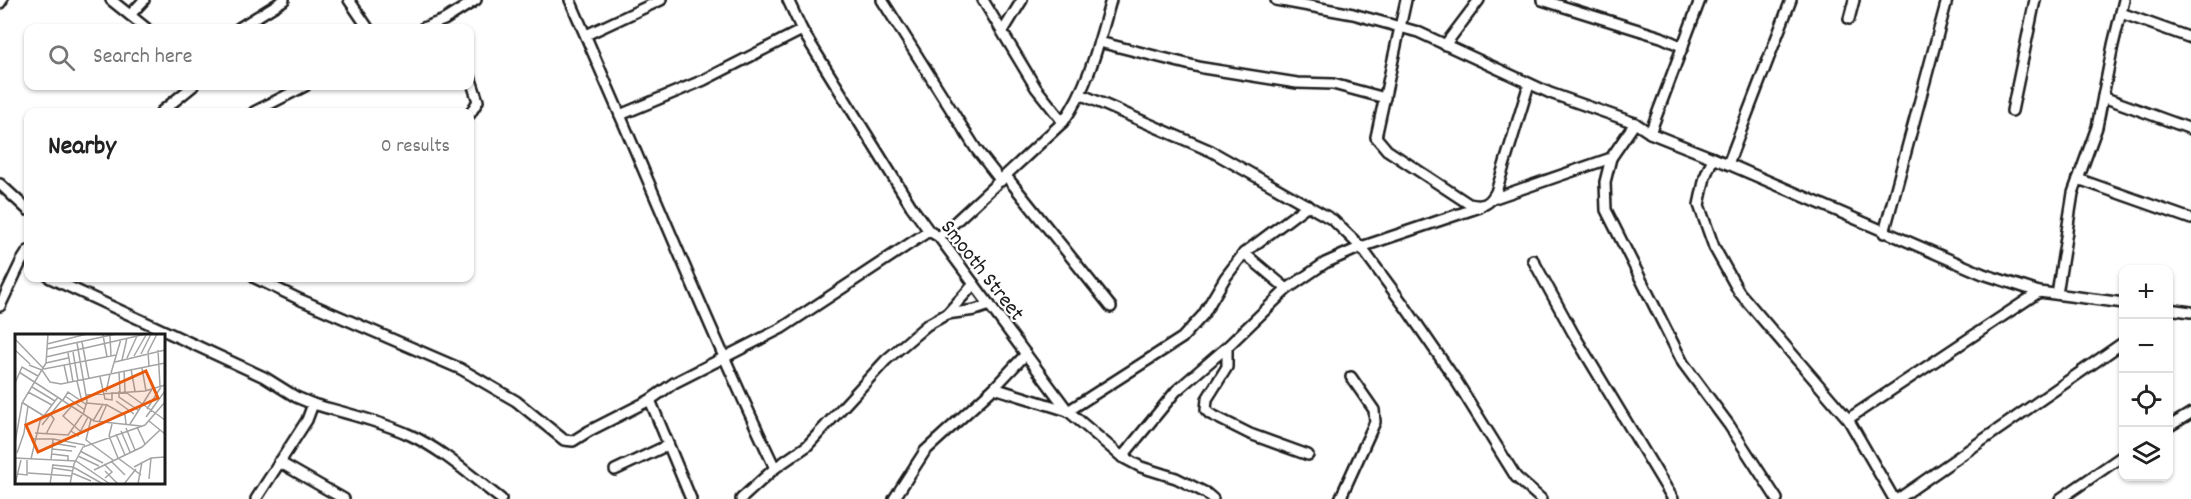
<!DOCTYPE html>
<html lang="en">
<head>
<meta charset="utf-8">
<style>
	body { margin:0; font-family:Dekko,sans-serif; background:#f6f6f6; color:#222 }
	.controls { position:absolute; right:18px; bottom:18px; display:grid; overflow:hidden; border-radius:12px; box-shadow:0 2px 4px #0004 }
	.controls button { width:54px; height:54px; display:grid; place-items:center; padding:0; border:0; border-bottom:2px solid #e0e0e0; background:#fff; color:#222; font:30px sans-serif }
	.list { margin:0; padding:0; list-style:none }
	h2 { display:flex; justify-content:space-between; align-items:center; height:78px; margin:0; padding:0 24px; font-size:26px }
	h2 small { font-size:20px; font-weight:400; color:#767676 }
	.icon { flex:none; width:33px; height:33px; fill:none; stroke:currentColor; stroke-width:2; stroke-linecap:round; stroke-linejoin:round }
	.map { position:relative; flex:none; width:2191px; height:499px; overflow:hidden }
	.search { position:absolute; background:#fff; box-shadow:0 2px 4px #0004; left:24px; top:24px; width:450px; height:66px; display:flex; align-items:center; gap:15px; box-sizing:border-box; padding:0 21px; border-radius:12px; color:#767676; font-size:22px }
	.panel { position:absolute; background:#fff; box-shadow:0 2px 4px #0004; left:24px; top:108px; width:450px; height:174px; border-radius:12px }
	.map>svg:first-child { display:block }
	.lines { fill:none; stroke-linecap:round; stroke-linejoin:round }
	.street-casing { stroke:#1c1c1c; stroke-width:14 }
	.street { stroke:#fff; stroke-width:9 }
	.labels { text-anchor:middle; stroke-width:4.5; stroke-linejoin:round; paint-order:stroke }
	.street-label { font-size:22px; fill:#1c1c1c; stroke:#fff }
	.inset-road { fill:none; stroke:#a4a4a4; stroke-width:1.5 }
	.view { fill:#e8590c; fill-opacity:0.15; stroke:#e8590c; stroke-width:3 }
	.inset-edge { fill:none; stroke:#1c1c1c; stroke-width:3 }
</style>
</head>
<body>
<div class="map">
<svg width="2191" height="499" viewBox="0 0 2191 499">
	<rect width="100%" height="100%" fill="#fff"/>
	<filter id="ink" filterUnits="userSpaceOnUse"><feTurbulence type="fractalNoise" baseFrequency=".0167" numOctaves="2"/><feDisplacementMap in="SourceGraphic" scale="12" xChannelSelector="R" yChannelSelector="G"/><feConvolveMatrix kernelMatrix="1 2 1 2 8 2 1 2 1" color-interpolation-filters="sRGB"/></filter>
	<g filter="url(#ink)">
		<g class="lines">
			<g class="street-casing">
				<g id="street">
					<path d="M111,0l35,28"/>
					<path d="M349,0l19,28"/>
					<path d="M570,0l50,115"/>
					<path d="M788,0l14,30 109,176 18,25 10,6 129,174 54,46 19,10 35,11 30,15 7,6"/>
					<path d="M882,0l94,149 25,32"/>
					<path d="M983,0l53,88 27,34"/>
					<path d="M1276,0l77,14 65,18 132,61 85,30 15,10 83,33 250,108 56,18 85,11"/>
					<path d="M1406,0l-30,137 11,13 82,54c14,3 20,1 27,-12l33,-108"/>
					<path d="M1542,0l119,37 22,10"/>
					<path d="M0,3l2,-3"/>
					<path d="M2121,13l70,25"/>
					<path d="M130,15l14,-15"/>
					<path d="M1849,19l5,-19"/>
					<path d="M239,28l45,-28"/>
					<path d="M423,28l21,-8 32,-20"/>
					<path d="M1003,31l19,-31"/>
					<path d="M586,35l75,-35"/>
					<path d="M1099,42l104,26 94,15 36,1 52,14"/>
					<path d="M1445,45l34,-45"/>
					<path d="M470,77l8,24 -8,13"/>
					<path d="M1080,94l131,57 122,69 28,27 45,61 49,71 61,98 25,22"/>
					<path d="M2103,97l88,32"/>
					<path d="M2012,111l23,-111"/>
					<path d="M161,112l32,-26"/>
					<path d="M254,112l51,-26"/>
					<path d="M1635,123l-24,35 -6,24 1,28 77,153 46,62 48,74"/>
					<path d="M1650,133l50,-133"/>
					<path d="M1713,158l-8,19 -6,28 15,42 25,45 109,127 46,80"/>
					<path d="M1728,164l63,-164"/>
					<path d="M1006,176l105,131"/>
					<path d="M2078,179l113,40"/>
					<path d="M0,184l28,26"/>
					<path d="M1492,199l119,-41"/>
					<path d="M1884,233l63,-233"/>
					<path d="M939,237l124,-115c26,-36 36,-80 48,-122"/>
					<path d="M1244,253l43,36"/>
					<path d="M1533,260l40,73 100,166"/>
					<path d="M50,278l214,99 32,20 17,7 -6,16 -51,79"/>
					<path d="M255,278l46,22 160,69 55,32 48,39 9,1 16,-10 61,-31 24,-17 108,-55 147,-97"/>
					<path d="M2057,294l16,-101 24,-66 16,-82 11,-45"/>
					<path d="M0,306l21,-44 7,-11"/>
					<path d="M2168,309l23,3"/>
					<path d="M947,314l27,-30"/>
					<path d="M1227,347v20l-20,32 -1,11 4,4 40,20 58,21"/>
					<path d="M994,388l74,23 114,-73 21,-23 22,-37 19,-25 64,-48"/>
					<path d="M650,400l41,99"/>
					<path d="M313,404c32,9 66,17 97,31 33,15 62,42 91,64"/>
					<path d="M1848,419l191,-127"/>
					<path d="M2168,427l23,-14"/>
					<path d="M1122,457l54,-66 51,-44 60,-58 38,-26 36,-16 119,-40"/>
					<path d="M279,462l65,37"/>
					<path d="M775,468c-55,-116 -104,-234 -155,-353l84,-35 98,-50"/>
					<path d="M615,470l53,-25"/>
					<path d="M741,499l34,-31 32,-22 79,-86 41,-35 20,-11 28,-4 15,-5"/>
					<path d="M894,499l31,-48 69,-63 32,-34"/>
					<path d="M1340,499l35,-77 -1,-12 -23,-33"/>
					<path d="M1898,499l226,-157"/>
					<path d="M2060,499l64,-44"/>
				</g>
			</g>
			<use href="#street" class="street"/>
		</g>
	</g>
	<g class="labels">
		<g class="street-label">
			<text transform="translate(984 269) rotate(52)" y="8">Smooth Street</text>
		</g>
	</g>
	<g transform="translate(15 334)">
		<rect width="150" height="150" fill="#fff"/>
		<path class="inset-road" d="M88,1l4,22M95,2l1,20M0,5l29,30 72,-14M67,8l7,37M62,9l10,58 -4,14M32,10l40,-10M32,15l69,-15M0,16l15,14M143,16l2,36M58,18l5,29M53,19l5,29M126,20l10,-20M119,22l12,-21M31,23l100,-23M112,24l10,-22M107,26l5,-22M100,28l50,-12M31,29l22,-5M14,31l13,5 8,12 11,2 104,-21M49,31l4,18M134,32l-1,-14 9,-18M127,34l4,23M116,35l4,22M109,37l1,20M4,38l75,49 47,5M104,38l1,20M96,39l10,-34M85,43l5,22 7,1v-8M62,47l5,21M0,49l7,-16 16,9M17,53l23,14M104,57v6l19,13M109,57l41,29M13,58l24,13M91,58l4,-18M71,61l59,-4 20,-6M50,62l20,14M48,66l5,-8 19,13M101,67l18,13M8,69l21,13M72,69l20,2 18,10 1,9M56,73l-8,9 17,15M132,75l14,-22M131,83l19,-26M76,85l-5,21 27,20M78,87l10,-17M134,87l16,13M84,88l8,-18M97,90l-3,12 9,22 23,17M115,90l22,-35M27,91l20,-25M122,93l8,17M111,94l9,22M56,97l7,5 10,-19M106,97l9,21M9,99l4,-27M20,99l33,2 14,-20M31,100l8,-15 -3,-4M101,100l9,21M18,105h20l-2,21M38,105l32,6M0,109l7,-40 24,-40 2,-29M37,109l24,4M37,115l20,2M65,117l23,12M2,119l7,-20M37,120l16,2v4M63,122l21,10M0,124l61,3 34,23M16,125l9,-38 18,-24M96,127l14,14M89,130l8,8 -7,6M38,131l20,2 30,17M119,133l17,-9 14,-1M38,134l20,3M79,136l48,-23 18,-17M90,137l13,13M13,139l44,3M57,139l19,8M3,140l9,1v-15M134,145l2,-21M0,150l6,-24M35,150l3,-20M55,150l4,-20 9,-17 62,-22 20,-23M109,150l12,-15M123,150l4,-22"/>
		<path class="view" d="M131,37l12,27 -120,54 -12,-27z"/>
		<rect width="150" height="150" class="inset-edge"/>
	</g>
</svg>
<div class="controls">
<button>+</button>
<button>−</button>
<button><svg class="icon" aria-label="locate" viewBox="0 0 24 24"><circle cx="12" cy="12" r="6"/><path d="M12 2v4M12 18v4M2 12h4M18 12h4"/></svg></button>
<button><svg class="icon" aria-label="layers" viewBox="0 0 24 24"><path d="M12 4l9 5-9 5-9-5zM3 14l9 5 9-5"/></svg></button>
</div>
<div class="search"><svg class="icon" aria-label="search" viewBox="0 0 24 24"><circle cx="10" cy="10" r="6"/><path d="M15 15l6 6"/></svg>Search here</div>
<section class="panel">
<h2>Nearby<small>0 results</small></h2>
<ul class="list">
</ul>
</section>
</div>
</body>
</html>
